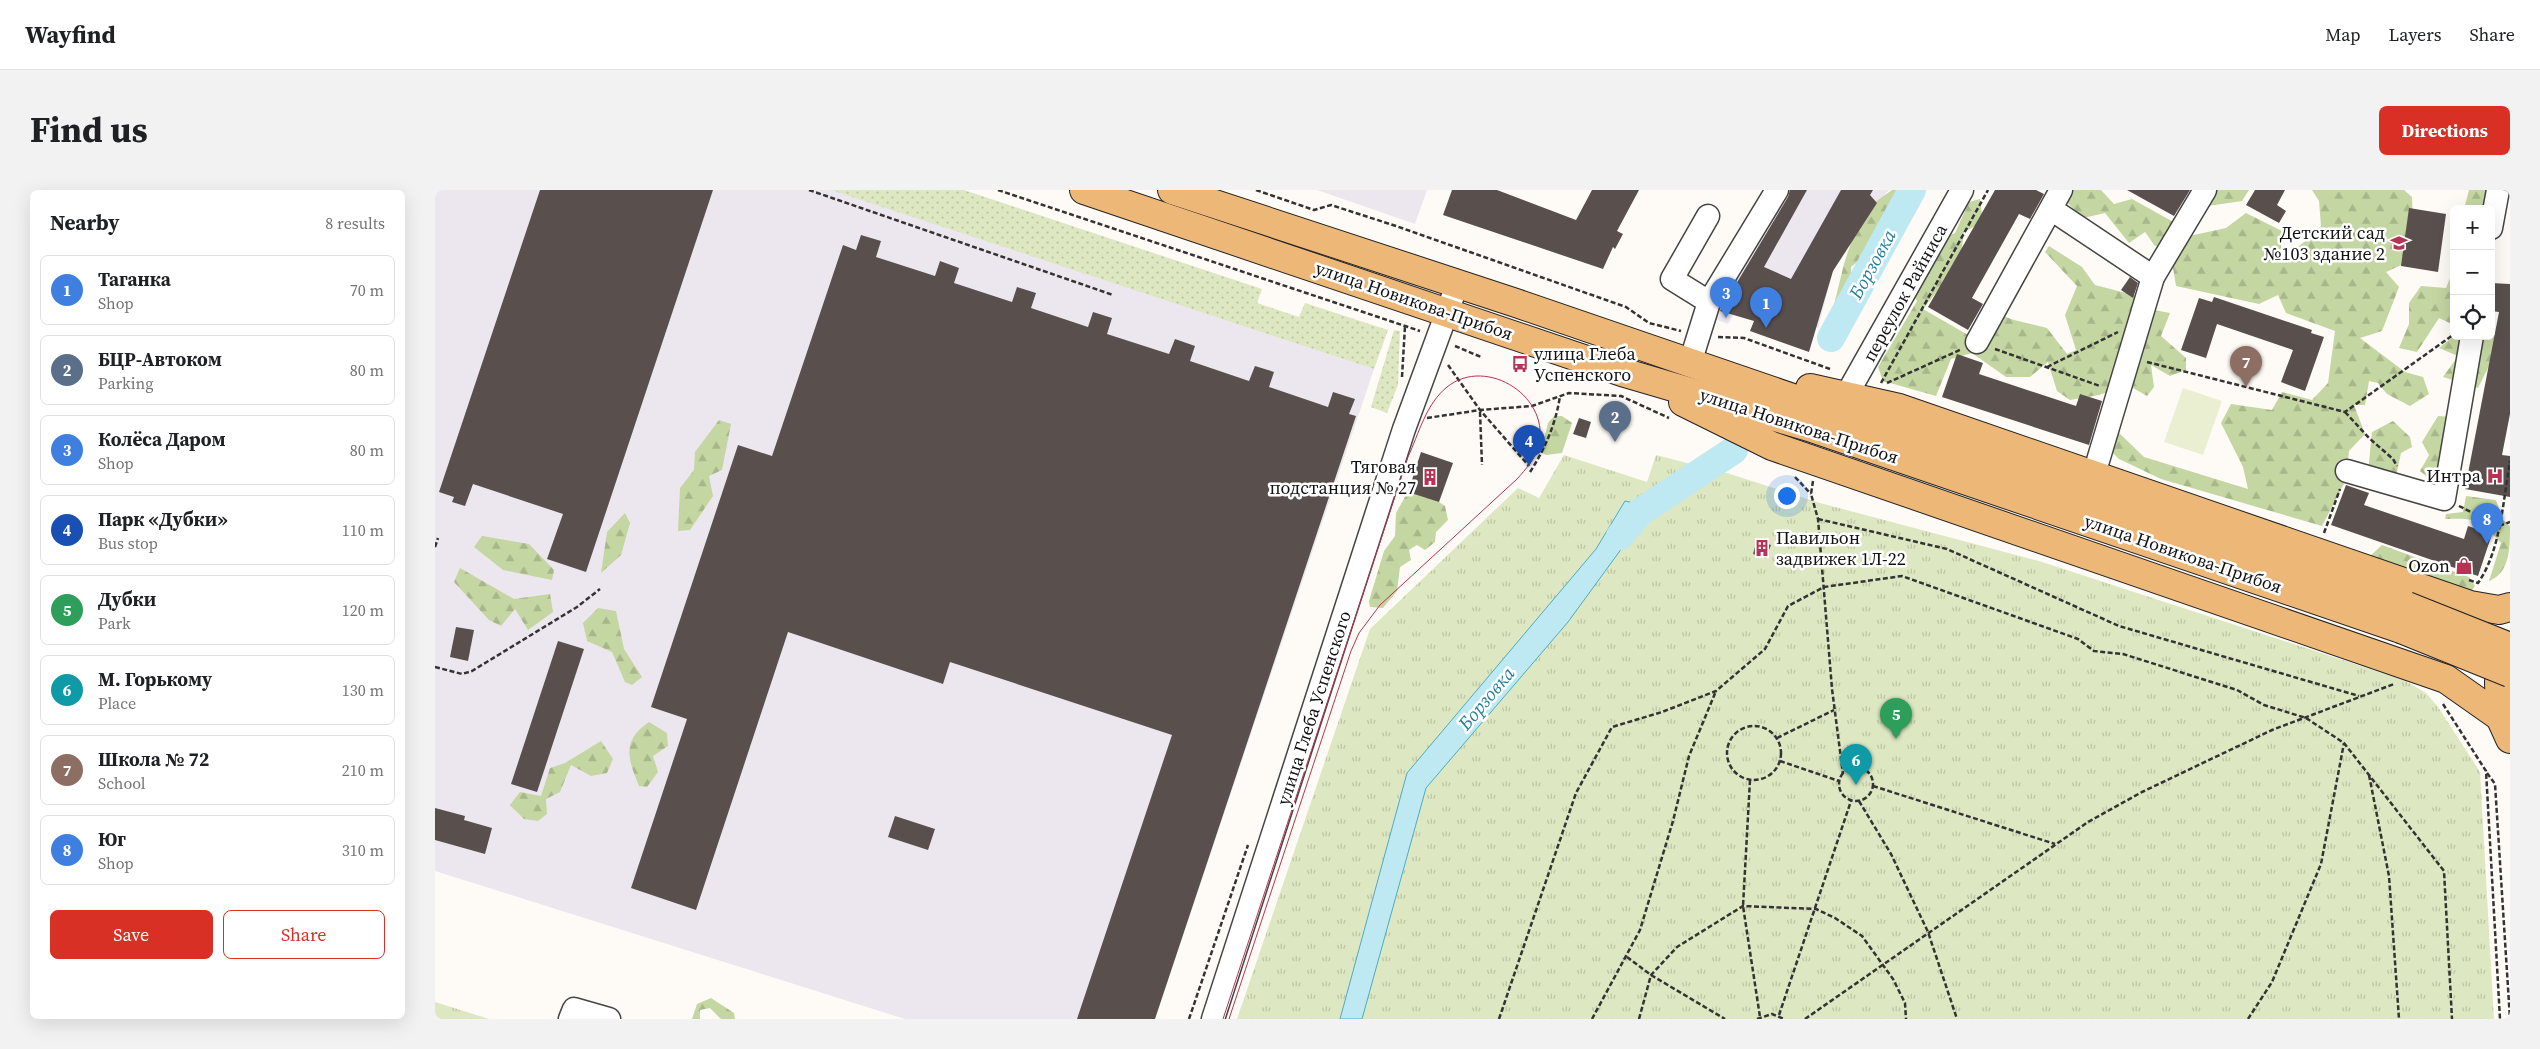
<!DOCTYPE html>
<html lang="en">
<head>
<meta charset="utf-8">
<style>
	body { margin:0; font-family:"Source Serif 4",serif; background:#f2f2f2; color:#202124 }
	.controls { position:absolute; right:15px; top:15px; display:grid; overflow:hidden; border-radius:8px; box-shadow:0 5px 20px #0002 }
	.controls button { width:45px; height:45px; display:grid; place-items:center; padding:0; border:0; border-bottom:1px solid #e0e0e0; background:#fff; color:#202124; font:25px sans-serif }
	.you { position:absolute; left:1351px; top:305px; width:18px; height:18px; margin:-12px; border:4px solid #fff; border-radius:50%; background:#1a73e8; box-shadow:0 0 0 8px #1a73e833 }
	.badge { display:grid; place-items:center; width:32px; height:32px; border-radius:50%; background:#d93025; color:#fff; font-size:16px; font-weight:700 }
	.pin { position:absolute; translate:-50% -41px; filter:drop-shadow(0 1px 2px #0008) }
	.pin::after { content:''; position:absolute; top:26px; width:18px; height:15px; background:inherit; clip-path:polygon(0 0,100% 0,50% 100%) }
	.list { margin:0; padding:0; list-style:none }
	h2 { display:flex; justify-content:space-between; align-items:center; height:65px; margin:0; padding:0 20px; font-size:21px }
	h2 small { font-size:16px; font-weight:400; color:#757577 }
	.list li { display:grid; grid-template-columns:32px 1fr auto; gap:15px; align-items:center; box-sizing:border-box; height:70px; margin:0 10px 10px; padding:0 10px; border:1px solid #e0e0e0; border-radius:8px }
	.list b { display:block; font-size:19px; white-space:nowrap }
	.list p { margin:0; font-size:16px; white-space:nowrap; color:#757577 }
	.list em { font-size:16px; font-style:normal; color:#757577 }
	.actions { display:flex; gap:10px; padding:15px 20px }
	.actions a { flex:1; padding:11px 0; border:1px solid #d93025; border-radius:8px; text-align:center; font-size:18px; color:#d93025 }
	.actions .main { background:#d93025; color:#fff }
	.icon { flex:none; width:28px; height:28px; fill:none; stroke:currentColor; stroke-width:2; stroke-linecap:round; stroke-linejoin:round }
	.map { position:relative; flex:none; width:2075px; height:829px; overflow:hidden; border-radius:8px }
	header { display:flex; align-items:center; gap:30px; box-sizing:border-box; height:70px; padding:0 25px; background:#fff; border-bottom:1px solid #e0e0e0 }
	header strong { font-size:24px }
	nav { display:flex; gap:28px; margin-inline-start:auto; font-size:18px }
	.intro { display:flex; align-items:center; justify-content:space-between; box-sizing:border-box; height:120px; padding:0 30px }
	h1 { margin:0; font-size:35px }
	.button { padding:12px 22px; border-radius:8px; background:#d93025; color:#fff; font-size:18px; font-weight:700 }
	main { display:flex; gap:30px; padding:0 30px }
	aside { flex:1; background:#fff; border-radius:8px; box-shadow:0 5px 20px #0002 }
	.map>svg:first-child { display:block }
	.industrial { fill:#ece7ee }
	.grass { fill:url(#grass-dots) }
	.forest { fill:url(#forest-firs) }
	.park { fill:url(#park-tufts) }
	.pitch { fill:#ebefd2 }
	.water { fill:#bee9f2; stroke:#4bacc3 }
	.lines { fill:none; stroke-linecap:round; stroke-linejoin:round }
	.river { stroke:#bee9f2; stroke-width:28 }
	.building { fill:#59504e }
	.minor-casing { stroke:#444; stroke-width:25 }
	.major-casing { stroke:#222; stroke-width:30 }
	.path { stroke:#333; stroke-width:2.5; stroke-dasharray:5 2.5; stroke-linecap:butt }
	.minor { stroke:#fff; stroke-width:22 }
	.major { stroke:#edb777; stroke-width:28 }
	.tram { stroke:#b63355; stroke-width:1 }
	.major-bridge-casing { stroke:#222; stroke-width:30; stroke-linecap:butt }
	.major-bridge { stroke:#edb777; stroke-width:28 }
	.labels { text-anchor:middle; stroke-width:5; stroke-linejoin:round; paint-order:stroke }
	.poi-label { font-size:18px; fill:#111; stroke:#fff; text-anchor:end }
	.street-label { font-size:18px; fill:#111; stroke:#fff }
	.water-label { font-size:19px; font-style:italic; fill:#237f9a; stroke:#fff }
</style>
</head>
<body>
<header>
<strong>Wayfind</strong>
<nav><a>Map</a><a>Layers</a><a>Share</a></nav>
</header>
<div class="intro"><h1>Find us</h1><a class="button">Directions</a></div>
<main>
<aside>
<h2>Nearby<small>8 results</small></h2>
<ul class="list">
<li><span class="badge" style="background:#3f7fe0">1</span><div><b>Таганка</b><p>Shop</p></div><em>70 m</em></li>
<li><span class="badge" style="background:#5c6f8a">2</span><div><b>БЦР-Автоком</b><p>Parking</p></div><em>80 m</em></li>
<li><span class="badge" style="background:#3f7fe0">3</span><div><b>Колёса Даром</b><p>Shop</p></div><em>80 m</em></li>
<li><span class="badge" style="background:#1a4fb4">4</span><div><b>Парк «Дубки»</b><p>Bus stop</p></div><em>110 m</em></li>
<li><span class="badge" style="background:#2e9e5b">5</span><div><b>Дубки</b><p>Park</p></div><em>120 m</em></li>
<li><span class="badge" style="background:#0f9aa8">6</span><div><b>М. Горькому</b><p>Place</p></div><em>130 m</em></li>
<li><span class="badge" style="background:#8d6e63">7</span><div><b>Школа № 72</b><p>School</p></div><em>210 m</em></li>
<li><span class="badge" style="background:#3f7fe0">8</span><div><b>Юг</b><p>Shop</p></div><em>310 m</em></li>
</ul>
<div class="actions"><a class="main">Save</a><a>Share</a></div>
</aside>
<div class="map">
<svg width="2075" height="829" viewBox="0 0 2075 829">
	<defs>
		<pattern id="grass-dots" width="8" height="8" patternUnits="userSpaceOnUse" patternTransform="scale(1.25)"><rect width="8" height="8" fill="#dde7c1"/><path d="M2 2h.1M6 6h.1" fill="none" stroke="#bdc5a5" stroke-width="1.8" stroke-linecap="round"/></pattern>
		<pattern id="forest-firs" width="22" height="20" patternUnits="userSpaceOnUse" patternTransform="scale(1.25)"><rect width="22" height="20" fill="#c4d6a1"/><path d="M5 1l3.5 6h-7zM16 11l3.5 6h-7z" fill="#a7b78a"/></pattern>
		<pattern id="park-tufts" width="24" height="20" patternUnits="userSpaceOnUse" patternTransform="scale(1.25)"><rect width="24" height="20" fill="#dde7c1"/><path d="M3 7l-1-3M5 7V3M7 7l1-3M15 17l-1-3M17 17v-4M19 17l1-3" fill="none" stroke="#bdc5a5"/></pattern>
	</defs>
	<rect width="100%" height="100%" fill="#fefbf6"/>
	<g class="industrial">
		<path d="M0,0h402l537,179 -219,650h-250l-470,-148z"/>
		<path d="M882,0h110l-12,34z"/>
		<path d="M1353,0h101l-12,13 -44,68 -15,57 -75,-28 -15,24 -16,-6z"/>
	</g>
	<g class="grass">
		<path d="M396,0h133l298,99 -5,14 42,14 6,-14 83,27 -14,39z"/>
		<path d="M959,140l6,1 -2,54 -11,28 -16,-6z"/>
	</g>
	<g class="forest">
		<path d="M1457,0h23l-6,15 -24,7 -24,47 -10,8 2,47 -11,23 -13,-12 15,-61 17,-52z"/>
		<path d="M1619,0h47l13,14 18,-5 45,25 -12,21 -10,1 -10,-14 -16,11 -24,-30 -22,5z"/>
		<path d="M1765,0h49l-7,11 -34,5z"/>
		<path d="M1877,0h92l8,7 2,49 -6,16 -22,10 13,15 -17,44 -22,7 45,34 18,5 6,17 -19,12 -23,-12 -9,-11 -9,-2 -4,24h-11l11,29 -16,17 -3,29 -24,46 -161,-47 -42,-20 -12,-12 8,-18 29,28 104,32 -5,-22 -22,-44 10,-19 41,6 10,-18 30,8 16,-17 7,-52 -49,-18 -8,-18 -19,9 -83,-18 -4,-24 17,-26 37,-8 20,-15 36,18 -1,16 12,5 28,-26 -2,-25z"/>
		<path d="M2034,0h21l-3,19h-23z"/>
		<path d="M1545,9l3,23 -19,10 -4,30 -37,47 45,26 19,-25 27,10 33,8 20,26 9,-4 -11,-35 12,-29 -32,-34 4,-6 33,21 13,18 46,12 -4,10 33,6 -9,23 25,22v12l-16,6 -19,-11 3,22 -7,9 -19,-11 -29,10 -29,5 -13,-9 -9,-29 -18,15h-24l-34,-24 -21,6 -15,37 -53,-15 -5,-14 39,-66 -12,-22 21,-34 29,-12 14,-31z"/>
		<path d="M2019,78v57l-15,-7 -22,34 -18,-4 10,-24v-21l12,-17 25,2z"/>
		<path d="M2056,138l10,14 -23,46 -35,-11 15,-21 -19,-8 15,-12h37z"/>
		<path d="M1119,226h8l10,7 -10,30 -16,2 -5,-3 7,-29z"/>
		<path d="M2003,226l29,2 -2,30 -7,10 2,15 -8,13 -20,-5 -12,-10 9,-16 -7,-13z"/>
		<path d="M284,230l12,4 -9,46 -13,6 4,20 -23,34 -12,1 2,-43 14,-18 1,-18z"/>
		<path d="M1958,231l17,16 2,10 -11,6 -9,42 -25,-12 5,-51z"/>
		<path d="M989,302l21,14 3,14 -12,12 -1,10 -10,8 -8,-5 -8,5 2,10 -11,7 -3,24 -14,17 -13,-1 -1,-6 15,-50 11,-15 1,-23 10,-18z"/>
		<path d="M2031,306l30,4 7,20 7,6c0,22 0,47 -21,55l12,-38c-23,-24 -23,-25 -56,-24l1,-5 17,-2z"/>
		<path d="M190,323l5,10 -9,32 -20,18 6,-41z"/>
		<path d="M47,346l47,8 25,26 -2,10 -49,-10 -29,-23z"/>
		<path d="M1947,355l87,32 6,9 -6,8 -100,-37z"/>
		<path d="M25,378l54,31 36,-5 3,18 -25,18 -13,-21 -14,17 -12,-6 -35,-38z"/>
		<path d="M163,418l18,3 8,38 18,28 -10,8 -7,-3 -13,-30 -25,-11 -4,-18z"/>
		<path d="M214,532l18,11 1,13 -15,10 5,16 -11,15 -8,-1c-11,-27 -18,-45 10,-64z"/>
		<path d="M166,551l12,18 -6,14 -16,3 -20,-11 -11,27 -14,7 1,15 -9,7 -14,-2 -14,-14 10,-13 21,4 9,-28 15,-5z"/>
		<path d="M276,808l23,15 1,6h-14l-11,-11 -10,2v9h-8l5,-15z"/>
	</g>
	<g class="park">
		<path d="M1129,265l83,27 9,-27 74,19 90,29 219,58 365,119 22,13 12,14 42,65 14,247h-1257l133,-390 148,-141 21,10z"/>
		<path d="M0,812l54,17h-54z"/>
	</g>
	<path class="pitch" d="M1748,198l39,13 -19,54 -39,-13z"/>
	<path class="water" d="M1190,311l18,4 6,6 -81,111 -142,166 -64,231h-22l67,-246 189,-224z"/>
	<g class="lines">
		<g class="river">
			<path d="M1396,148l81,-148"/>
			<path d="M1185,346l20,-24 94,-62"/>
		</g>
	</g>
	<g class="building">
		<path d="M105,0h173l-127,382 -39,-13 16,-45 -90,-30 -8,22 -13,-4 2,-5 -15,-5z"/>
		<path d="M1017,0h45l79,30 16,-30h47l-22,41 6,3 -8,15 -2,-2 -10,22 -160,-54z"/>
		<path d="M1355,0h17l-43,77 27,12 50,-89h32l-3,5 7,8 -44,68 -24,81 -59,-21 4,-10 -34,-10 68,-114z"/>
		<path d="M1560,0h41l8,4 -14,25 -11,-5 -47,84 11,6 -15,26 -40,-23z"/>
		<path d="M1692,0h63l-16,26z"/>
		<path d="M1820,0h30l-8,15 9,6 -7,12 -33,-18z"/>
		<path d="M1974,18l37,6 -8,58 -37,-6z"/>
		<path d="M426,45l20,6 -5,16 59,19 5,-15 19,7 -5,15 58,19 5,-15 19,6 -5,15 57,19 5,-15 19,6 -5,16 62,20 6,-15 20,7 -5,15 59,20 6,-15 19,6 -5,15 59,20 5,-15 22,7 -6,15 7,2 -201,603h-78l95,-284 -222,-73 -7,22 -155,-52 -92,278 -65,-22 56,-169 -36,-12 87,-262 34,11 71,-211 13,5z"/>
		<path d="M1695,87l8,6 -5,15 -12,-8z"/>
		<path d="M2056,93l19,1v130l-8,41 8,1v41l-45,-8 34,-177 -8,-1z"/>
		<path d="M1779,107l98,33 -1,3 13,4 -19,54 -24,-9 12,-32 -76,-26 -11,34 -25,-8 18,-52 13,4z"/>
		<path d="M1522,164l26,9 -4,11 97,32 4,-12 22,7 -13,44 -147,-48z"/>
		<path d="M1144,228l12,4 -5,16 -13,-4z"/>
		<path d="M986,262l32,11 -14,39 -31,-10z"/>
		<path d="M1911,295l23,8 -5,12 100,34 4,-13 24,8 -14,42 -147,-51z"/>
		<path d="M1322,350l14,5 -5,13 -13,-4z"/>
		<path d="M21,437l18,3 -6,31 -18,-4z"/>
		<path d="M123,451l26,8 -47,143 -26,-8z"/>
		<path d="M0,618l30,8 -1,4 28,8 -7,26 -50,-14z"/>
		<path d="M460,626l40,13 -7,21 -40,-13z"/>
	</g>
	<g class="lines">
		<g class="minor-casing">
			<g id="minor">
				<path d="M1616,19l102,68"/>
				<path d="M2056,38l7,-38"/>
				<path d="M1274,112l68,-112"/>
				<path d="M1542,152l84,-152"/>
				<path d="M1255,173l19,-61 -37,-23 36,-63"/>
				<path d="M1411,206l116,-206"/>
				<path d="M1912,281l97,28 28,-163"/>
				<path d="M1659,284l59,-197 52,-87"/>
				<path d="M135,829l4,-10 35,10"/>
				<path d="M778,829l191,-590 53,-144"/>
			</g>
		</g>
		<g class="major-casing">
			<g id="major">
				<path d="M649,0l538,182 187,55 592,202"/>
				<path d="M737,0l344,113 728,250 163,53"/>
				<path d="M1375,198l89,20 571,197 29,5 11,-3"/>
				<path d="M1248,212l89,44 674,233 54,38"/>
				<path d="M2071,457l-7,35 1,35 10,22"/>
			</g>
		</g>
		<g class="path">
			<path d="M374,0l304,105"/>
			<path d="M563,0l422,141"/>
			<path d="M821,0l58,20 17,-5 65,21 230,81 23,16 32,8"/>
			<path d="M1283,147l26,1 86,31"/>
			<path d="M1020,156l26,11"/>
			<path d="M1560,159l105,37"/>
			<path d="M1712,172l198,50 108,-77"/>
			<path d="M1013,175l32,45 49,56"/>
			<path d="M1612,177l71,-35"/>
			<path d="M967,187l3,-51"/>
			<path d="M1446,193l107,-193"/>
			<path d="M1452,193l75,-34"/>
			<path d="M1045,222l2,53"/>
			<path d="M1910,222l24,26 24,21 4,7"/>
			<path d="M992,228l53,-8 52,-4 37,-13 52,3 48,22"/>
			<path d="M1095,282c15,-23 26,-49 30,-76"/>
			<path d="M1360,287l16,17"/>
			<path d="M1378,291l-2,13 7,25 14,170 11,85"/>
			<path d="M2024,316l40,20 11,-4"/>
			<path d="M1383,329l129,30 172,77 240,70"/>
			<path d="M1889,343l16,-44"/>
			<path d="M0,357l3,-9"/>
			<path d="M2034,390l9,3c23,-33 25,-83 32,-122"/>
			<path d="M0,477l27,7 10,-3 105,-64 23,-18"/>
			<path d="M2008,514l43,67 14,248"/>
			<circle cx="1319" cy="563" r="27"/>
			<path d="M1342,548l57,-28"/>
			<path d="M1345,571l59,20"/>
			<circle cx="1421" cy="594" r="17"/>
			<path d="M2052,583l8,11 15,235"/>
			<path d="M1934,585l20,101 10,143"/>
			<path d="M1315,590l-7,126 17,111"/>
			<path d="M1438,596l182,58"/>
			<path d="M1424,611l32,53 37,78 29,87"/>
			<path d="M1192,767l24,18 74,44"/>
			<path d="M1344,825l72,-214"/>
			<path d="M754,829l59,-174"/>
			<path d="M1064,829l77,-226 36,-66 50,-15 54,-21 49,-42 23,-43 36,-19 78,-11 176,63 16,12 29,3 114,36 27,15 42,13 38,25 100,128 8,148"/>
			<path d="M1157,829l48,-89 33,-109 16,-65 27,-65"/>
			<path d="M1204,829l12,-44 26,-28 66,-41 73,3 19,9 27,18 31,43 12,24 1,16"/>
			<path d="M1322,829l15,-5 12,5"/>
			<path d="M1370,829l283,-197 54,-30 130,-62 122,-46"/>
			<path d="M1813,829l24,-37 49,-118 23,-121"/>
		</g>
		<use href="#minor" class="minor"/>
		<use href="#major" class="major"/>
		<path class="tram" d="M788,829l185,-562c11,-24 18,-53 39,-70 40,-32 106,11 91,61 -4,12 -12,21 -21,31l-137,126 -21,28 -8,18 -122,368"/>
		<g class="major-bridge-casing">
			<g id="major-bridge">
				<path d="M1972,416l103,41"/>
				<path d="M1966,439l109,44"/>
			</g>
		</g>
		<use href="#major-bridge" class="major-bridge"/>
	</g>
	<defs>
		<g id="school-bare" transform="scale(1.35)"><path d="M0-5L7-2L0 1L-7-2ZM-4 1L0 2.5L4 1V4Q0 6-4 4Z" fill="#b63355" stroke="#fff" stroke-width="2.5" paint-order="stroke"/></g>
		<g id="bus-bare" transform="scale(1.35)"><path d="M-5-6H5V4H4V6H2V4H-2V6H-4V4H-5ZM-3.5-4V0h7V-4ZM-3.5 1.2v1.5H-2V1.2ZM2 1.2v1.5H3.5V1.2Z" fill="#b63355" stroke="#fff" stroke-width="2.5" paint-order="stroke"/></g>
		<g id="hospital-bare" transform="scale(1.35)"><path d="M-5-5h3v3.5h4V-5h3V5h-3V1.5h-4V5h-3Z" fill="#b63355" stroke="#fff" stroke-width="2.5" paint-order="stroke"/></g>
		<g id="building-bare" transform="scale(1.35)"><path d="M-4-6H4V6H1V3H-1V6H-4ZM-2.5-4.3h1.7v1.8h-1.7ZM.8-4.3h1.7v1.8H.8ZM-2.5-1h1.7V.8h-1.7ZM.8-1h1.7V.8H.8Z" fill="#b63355" stroke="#fff" stroke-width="2.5" paint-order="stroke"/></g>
		<g id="shop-bare" transform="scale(1.35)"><path d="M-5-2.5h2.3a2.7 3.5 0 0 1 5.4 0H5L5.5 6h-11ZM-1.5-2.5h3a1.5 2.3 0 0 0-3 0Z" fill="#b63355" stroke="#fff" stroke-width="2.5" paint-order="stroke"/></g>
	</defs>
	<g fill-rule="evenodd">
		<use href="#school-bare" x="1964" y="53"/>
		<use href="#bus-bare" x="1085" y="174"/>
		<use href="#hospital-bare" x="2060" y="286"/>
		<use href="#building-bare" x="995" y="287"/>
		<use href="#building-bare" x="1327" y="358"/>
		<use href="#shop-bare" x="2029" y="376"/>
	</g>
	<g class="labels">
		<g class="poi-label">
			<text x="1950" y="49">Детский сад<tspan x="1950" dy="21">№103 здание 2</tspan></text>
			<text x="1099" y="170" text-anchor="start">улица Глеба<tspan x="1099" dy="21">Успенского</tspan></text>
			<text x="981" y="283">Тяговая<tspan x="981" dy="21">подстанция № 27</tspan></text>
			<text x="2046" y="292">Интра</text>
			<text x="1341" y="354" text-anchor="start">Павильон<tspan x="1341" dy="21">задвижек 1Л-22</tspan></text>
			<text x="2015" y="382">Ozon</text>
		</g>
		<g class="street-label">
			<text transform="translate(1470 103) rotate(-61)" y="6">переулок Райниса</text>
			<text transform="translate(979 111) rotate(19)" y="6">улица Новикова-Прибоя</text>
			<text transform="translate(1364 236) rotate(18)" y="6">улица Новикова-Прибоя</text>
			<text transform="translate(1748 364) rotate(19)" y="6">улица Новикова-Прибоя</text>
			<text transform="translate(879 518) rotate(-72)" y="6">улица Глеба Успенского</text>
		</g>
		<g class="water-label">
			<text transform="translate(1437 74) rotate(-61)" y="7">Борзовка</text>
			<text transform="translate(1051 508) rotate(-50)" y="7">Борзовка</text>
		</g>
	</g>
</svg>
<div class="controls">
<button>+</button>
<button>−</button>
<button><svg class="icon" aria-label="locate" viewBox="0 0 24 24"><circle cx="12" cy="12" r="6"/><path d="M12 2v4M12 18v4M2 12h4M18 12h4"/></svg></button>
</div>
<div class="you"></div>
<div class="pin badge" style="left:1331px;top:138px;background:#3f7fe0">1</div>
<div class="pin badge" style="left:1180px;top:252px;background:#5c6f8a">2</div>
<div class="pin badge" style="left:1291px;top:128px;background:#3f7fe0">3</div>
<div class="pin badge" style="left:1094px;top:276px;background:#1a4fb4">4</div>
<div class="pin badge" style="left:1461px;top:549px;background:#2e9e5b">5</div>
<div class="pin badge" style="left:1421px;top:595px;background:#0f9aa8">6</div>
<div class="pin badge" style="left:1811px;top:197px;background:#8d6e63">7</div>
<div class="pin badge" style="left:2052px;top:354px;background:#3f7fe0">8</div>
</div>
</main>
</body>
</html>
